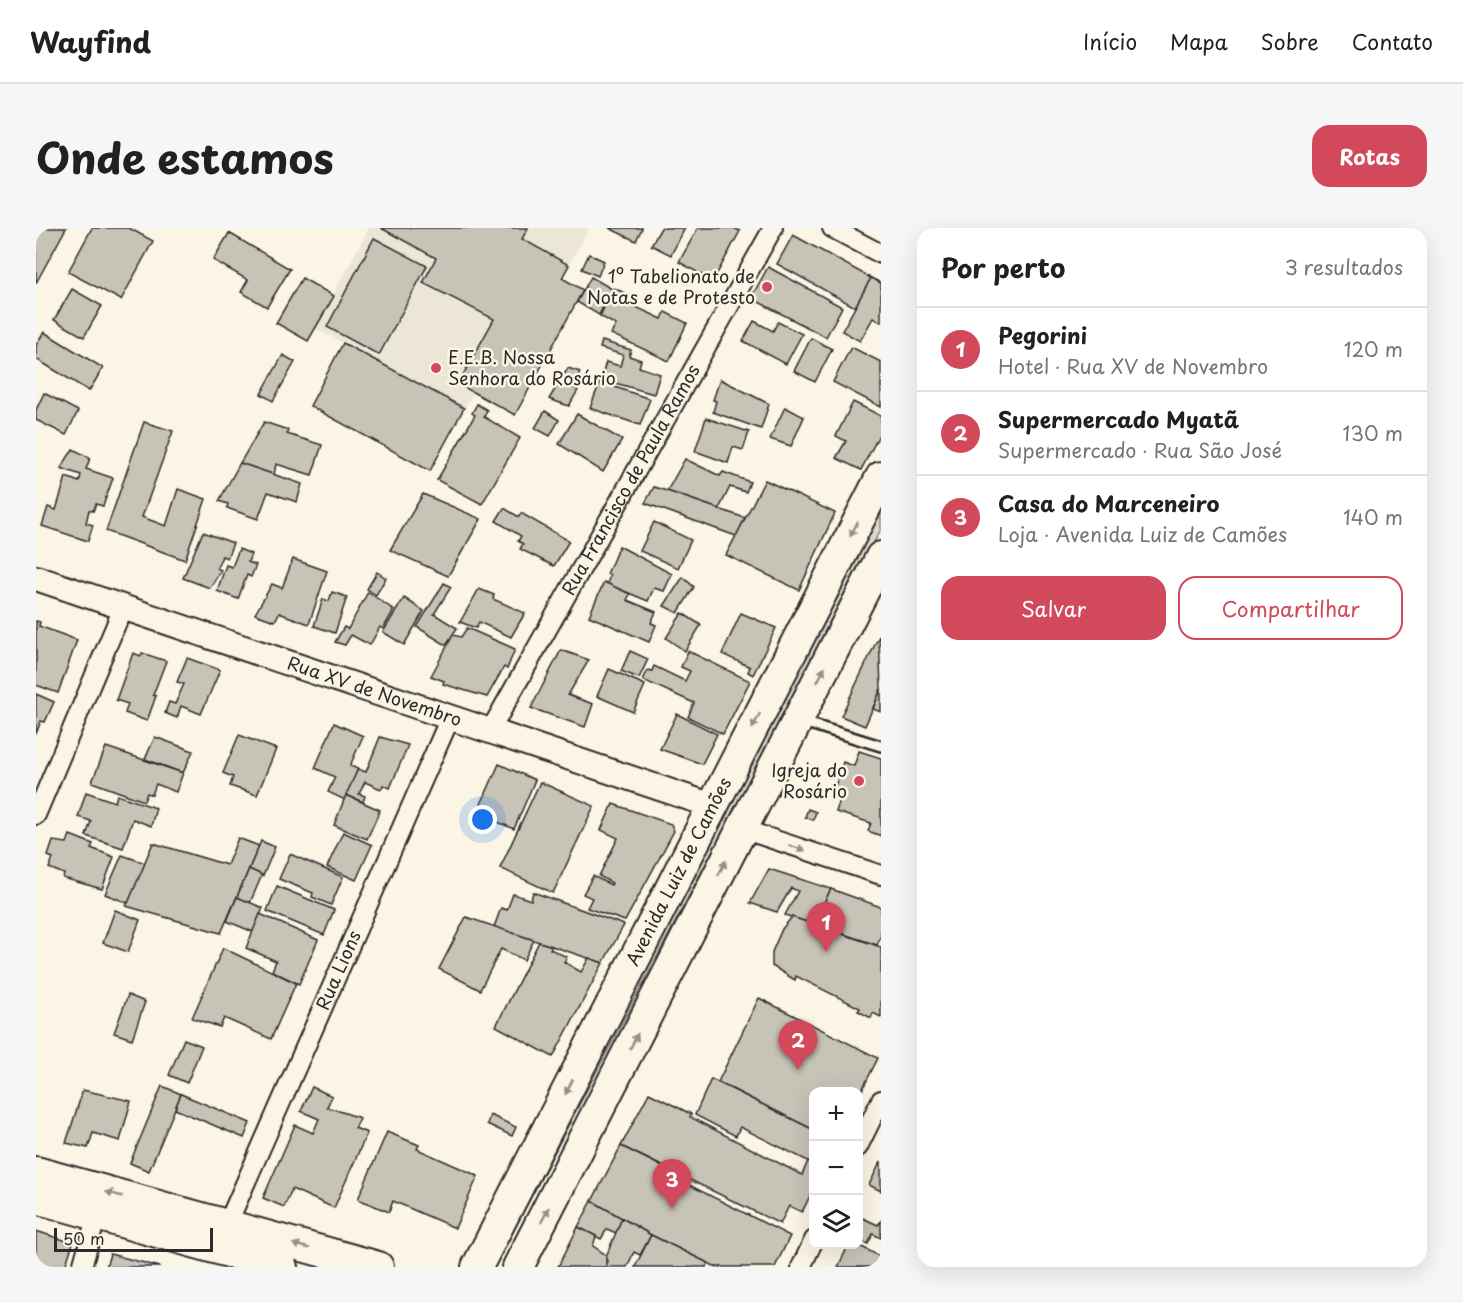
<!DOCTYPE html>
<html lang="pt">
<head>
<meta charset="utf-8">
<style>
	body { margin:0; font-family:"Playpen Sans",sans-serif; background:#f6f6f6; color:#202124 }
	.controls { position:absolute; right:18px; bottom:18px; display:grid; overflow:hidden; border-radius:12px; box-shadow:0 6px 24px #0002 }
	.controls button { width:54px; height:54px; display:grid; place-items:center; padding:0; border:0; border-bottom:2px solid #e0e0e0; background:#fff; color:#202124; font:30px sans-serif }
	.scale { position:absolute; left:18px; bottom:15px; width:159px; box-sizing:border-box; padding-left:6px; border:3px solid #2b2b2b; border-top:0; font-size:16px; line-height:21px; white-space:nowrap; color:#2b2b2b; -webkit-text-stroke:4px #fcf5e5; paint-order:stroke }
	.you { position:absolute; left:447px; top:592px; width:21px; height:21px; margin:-15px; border:4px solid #fff; border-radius:50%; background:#1a73e8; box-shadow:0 0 0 9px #1a73e833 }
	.badge { display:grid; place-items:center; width:39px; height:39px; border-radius:50%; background:#d1495b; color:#fff; font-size:20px; font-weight:700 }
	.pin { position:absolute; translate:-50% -50px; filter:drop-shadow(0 2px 3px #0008) }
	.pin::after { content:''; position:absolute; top:32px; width:21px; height:18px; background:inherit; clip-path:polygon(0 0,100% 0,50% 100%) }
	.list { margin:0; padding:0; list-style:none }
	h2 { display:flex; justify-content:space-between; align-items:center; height:78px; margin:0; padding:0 24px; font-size:26px }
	h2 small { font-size:20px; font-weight:400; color:#757577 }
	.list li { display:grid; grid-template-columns:39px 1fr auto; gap:18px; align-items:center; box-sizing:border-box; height:84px; padding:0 24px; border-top:2px solid #e0e0e0 }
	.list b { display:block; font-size:22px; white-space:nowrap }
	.list p { margin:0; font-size:20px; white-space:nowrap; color:#757577 }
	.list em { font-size:20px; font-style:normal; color:#757577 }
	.actions { display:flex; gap:12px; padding:18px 24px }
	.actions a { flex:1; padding:14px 0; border:2px solid #d1495b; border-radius:18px; text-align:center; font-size:21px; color:#d1495b }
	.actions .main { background:#d1495b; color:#fff }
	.icon { flex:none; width:33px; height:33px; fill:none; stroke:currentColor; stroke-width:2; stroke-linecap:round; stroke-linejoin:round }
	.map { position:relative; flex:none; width:845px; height:1039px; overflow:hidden; border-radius:18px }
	header { display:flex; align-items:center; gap:36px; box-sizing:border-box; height:84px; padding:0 30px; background:#fff; border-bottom:2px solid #e0e0e0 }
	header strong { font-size:28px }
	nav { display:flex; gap:33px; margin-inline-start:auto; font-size:21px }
	.intro { display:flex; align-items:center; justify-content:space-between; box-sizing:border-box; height:144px; padding:0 36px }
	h1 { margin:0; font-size:42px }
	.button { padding:15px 27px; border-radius:18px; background:#d1495b; color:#fff; font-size:21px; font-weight:700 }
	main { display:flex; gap:36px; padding:0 36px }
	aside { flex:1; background:#fff; border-radius:18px; box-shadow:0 6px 24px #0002 }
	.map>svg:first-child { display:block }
	.built { fill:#ece6d7 }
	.green { fill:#ded8ca; stroke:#84827a; stroke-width:1.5 }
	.building { fill:#c8c3b7; stroke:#2b2b2b; stroke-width:1.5 }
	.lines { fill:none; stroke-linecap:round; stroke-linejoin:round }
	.service-casing { stroke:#2b2b2b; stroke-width:14 }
	.minor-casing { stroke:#2b2b2b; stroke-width:22 }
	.tertiary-casing { stroke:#2b2b2b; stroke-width:28 }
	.primary-casing { stroke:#2b2b2b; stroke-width:34 }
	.service { stroke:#fcf5e5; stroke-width:9 }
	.minor { stroke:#fcf5e5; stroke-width:18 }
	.tertiary { stroke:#fcf5e5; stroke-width:24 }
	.primary { stroke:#fcf5e5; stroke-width:30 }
	.oneway { fill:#949088 }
	.poi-dot { fill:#d1495b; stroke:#fcf5e5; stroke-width:2 }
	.labels { text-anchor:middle; stroke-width:5; stroke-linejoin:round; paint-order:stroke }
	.poi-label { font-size:18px; fill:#2b2b2b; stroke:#fcf5e5; text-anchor:end }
	.street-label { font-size:18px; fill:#2b2b2b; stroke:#fcf5e5 }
</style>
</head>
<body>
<header>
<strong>Wayfind</strong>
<nav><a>Início</a><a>Mapa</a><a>Sobre</a><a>Contato</a></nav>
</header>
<div class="intro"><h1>Onde estamos</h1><a class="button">Rotas</a></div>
<main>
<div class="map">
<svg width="845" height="1039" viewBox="0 0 845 1039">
	<rect width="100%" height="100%" fill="#fcf5e5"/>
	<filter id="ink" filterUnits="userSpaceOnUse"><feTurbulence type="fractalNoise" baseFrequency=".0167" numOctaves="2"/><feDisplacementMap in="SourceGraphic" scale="12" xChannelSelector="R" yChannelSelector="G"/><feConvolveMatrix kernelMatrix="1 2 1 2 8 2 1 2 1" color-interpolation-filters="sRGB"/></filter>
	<g filter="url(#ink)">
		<path class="built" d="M333,0h220l-27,50 21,12 -68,125 -42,-22 -43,78 -120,-65 33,-63 -28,-15z"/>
		<path class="green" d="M845,278v23l-375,716 -3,-1 73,-136 14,-37z"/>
		<g class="building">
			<path d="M0,0h30l-30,55z"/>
			<path d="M56,0h37l24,13 -32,59 -53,-28z"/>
			<path d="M345,0h147l-6,11 47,26 -7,13 21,12 -68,125 -57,-31 36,-65 -71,-36 13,-25z"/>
			<path d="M573,0h33l-6,13z"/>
			<path d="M625,0h24l-14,27 -20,-10z"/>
			<path d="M662,0h36l6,3 -27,50 -34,-19z"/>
			<path d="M193,5l61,36 -23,38 -26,-15 7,-12 -35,-20z"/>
			<path d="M757,7l78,43 -16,29 -78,-43z"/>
			<path d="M338,10l53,28 -48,89 -52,-28z"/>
			<path d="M553,26l15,7 -6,15 -16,-7z"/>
			<path d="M732,39l74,40 -16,30 -75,-39z"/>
			<path d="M555,49l21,12 -13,26 -22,-13z"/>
			<path d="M266,50l32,18 -26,45 -32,-18z"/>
			<path d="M835,50l10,5v39l-8,-4 -13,23 -18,-10z"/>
			<path d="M578,60l17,8 -4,7 35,16 3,-7 22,11 -18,38 -58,-27 5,-9 -16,-9z"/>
			<path d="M36,61l30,17 -18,31 -30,-17z"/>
			<path d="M718,93l19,10 5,-9 24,12 -16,30 -43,-23z"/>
			<path d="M8,104l59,36 -14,23 -53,-32v-14z"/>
			<path d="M775,110l21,11 -17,33 -21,-11z"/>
			<path d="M566,113l29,9 -2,6 12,4 -2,7 21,7 -6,20 -53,-15 5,-17 14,4 3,-11 -23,-7z"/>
			<path d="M307,115l121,65 -34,63 -120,-65z"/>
			<path d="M815,119l30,15v45l-48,-25z"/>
			<path d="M247,127l12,7 -22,39 -12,-7z"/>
			<path d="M532,140l12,4 -8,15 6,3 -9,16 -20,-7z"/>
			<path d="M684,151l49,25 -8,25 -48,-17 3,-11 -3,-1z"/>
			<path d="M564,154l50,17 -10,26 -50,-17z"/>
			<path d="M8,165l34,18 -12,24 -30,-15v-10z"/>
			<path d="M817,174l28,14v15l-20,39 -25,-12 10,-17 -10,-5z"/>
			<path d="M441,176l10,6 -3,7 36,21 -38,66 -45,-24 38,-65 -3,-2z"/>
			<path d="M749,179l19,10 -13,29 -21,-7z"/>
			<path d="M509,183l14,9 -9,16 -15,-8z"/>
			<path d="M541,186l45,26 -19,32 -44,-28z"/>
			<path d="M670,190l43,14 -6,18 -10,-3 -5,16 -33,-12z"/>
			<path d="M108,194l29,9 -31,86 24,9 12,-37 28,10 -21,61 -79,-29z"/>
			<path d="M228,194l24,8 -1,4 35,11 -10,30 -36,-11 -2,11 -34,-12z"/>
			<path d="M37,221l17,9 -4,11 27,9 -10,28 -7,-2 -3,7 -4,-1 -3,13 7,2 -5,16 -46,-15 6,-19 8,3 10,-33 13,5 2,-7 -20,-7z"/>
			<path d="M649,231l35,17 3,-4 27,10 -4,10 -16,-5 -11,22 -52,-18z"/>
			<path d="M204,235l62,21 -5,18 -29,-10 -10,27 -31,-11 1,-4 -9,-3z"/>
			<path d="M729,252l70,33 -36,77 -73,-35z"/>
			<path d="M618,259l13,4 78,27 -9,18 -91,-33z"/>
			<path d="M387,266l58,25 -33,57 -58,-26z"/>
			<path d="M468,280l15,9 2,-4 48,28 -15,25 -34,-17 3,-5 -5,-3 3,-5 -25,-15z"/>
			<path d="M618,294l37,18 -13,28 -38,-17z"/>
			<path d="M167,304l30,11 -6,15 -5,-2 -5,12 4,2 -11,18 -27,-10z"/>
			<path d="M583,318l53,28 -8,17 -10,-3 -6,13 -41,-17 3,-9 -3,-1z"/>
			<path d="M203,321l12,5 -3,8 8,3 -5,12 -4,-2 -9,24 -21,-8 9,-26 6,2z"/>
			<path d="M257,331l34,12 -18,53 -30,-11 -4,8 -20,-7 17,-30 10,4z"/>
			<path d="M341,344l9,6 -10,17 -9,-6z"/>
			<path d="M647,349l11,10 -16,26 -14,-7z"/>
			<path d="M568,354l26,12 -3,6 29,12 -5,11 5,2 -7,17 -60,-26z"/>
			<path d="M408,355l7,4 -17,27 23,14 -11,17 -29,-18z"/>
			<path d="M443,361l15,6 -1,4 32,14 -14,24 -32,-15 -3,6 -16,-6z"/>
			<path d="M296,364l15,5 -12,36 -21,-7 9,-27 6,2z"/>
			<path d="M332,364l26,18 -11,19 -3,-2 -10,18 -19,-10 -6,10 -10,-3 9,-15 4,2z"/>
			<path d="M368,370l20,13 -20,34 -21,-13z"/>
			<path d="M646,385l19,12 -16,26 -19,-13z"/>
			<path d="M705,385l35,15 -23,47 -5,-3 2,-5 -28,-13z"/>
			<path d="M0,393l4,1 -1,4 38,14 -19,53 -22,-8z"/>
			<path d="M431,400l48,21 -8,20 -3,-2 -17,30 -44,-13 1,-3 -13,-5 22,-41 8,2z"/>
			<path d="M843,408l2,53 -16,37 -24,-10z"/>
			<path d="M525,422l28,10 -21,35 25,9 -8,23 -54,-19z"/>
			<path d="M594,423l18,8 -9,19 -18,-7z"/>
			<path d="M652,423l62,30 -27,53 -35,-17 6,-14 -51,-23 5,-10 4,1 2,-5 31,15 5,-10 -9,-4z"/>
			<path d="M97,425l8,3 1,-3 24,8 -13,34 3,1 -9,25 -22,-8 3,-9 -12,-4z"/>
			<path d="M151,430l33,12 -19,44 -20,-8 -4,12 -12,-5 4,-11 6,2 9,-20 -7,-2z"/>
			<path d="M573,441l36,16 -12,27 -36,-16z"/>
			<path d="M845,461v23l-8,-3z"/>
			<path d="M0,466l18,8 -9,20 -4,-1 -5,13z"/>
			<path d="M641,486l40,20 -15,30 -42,-15z"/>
			<path d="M298,495l29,13 -13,30 8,3 -13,31 -17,-8 7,-15 -20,-9z"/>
			<path d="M203,507l37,14 -19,46 -27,-9 3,-9 -10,-4z"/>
			<path d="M119,509l38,14 -10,22 -38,-14z"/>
			<path d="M344,509l28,8 -18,43 -7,-3 -2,4 -16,-7 -6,12 6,2 -2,6 -17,-7 12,-26 8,3z"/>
			<path d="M70,519l77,26 -7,19 -20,-8 -4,11 -5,-2 -3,8 -52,-19z"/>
			<path d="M823,523l22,7v78l-13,-5 3,-8 -35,-11 4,-13 -8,-3 11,-34 11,4z"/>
			<path d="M463,536l36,16 -21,49 -37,-16z"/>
			<path d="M504,554l54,24 -41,87 -53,-25z"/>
			<path d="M50,564l29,10 2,-7 39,13 -5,18 -18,-7 -10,29 -37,-12 5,-15 -13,-4z"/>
			<path d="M310,567l34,15 -13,29 -33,-14z"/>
			<path d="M577,576l58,20 3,7 -49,90 -38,-13 5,-10 -9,-4 10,-18 18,9 1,-2 -13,-7 19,-38 -17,-8z"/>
			<path d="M772,581l8,3 -3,8 -8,-3z"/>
			<path d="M307,604l29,13 -16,35 -29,-13z"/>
			<path d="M34,607l23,9 -2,4 23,9 -12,32 -39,-11 1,-4 -15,-6 4,-10 -5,-2 5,-15 14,2z"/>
			<path d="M202,610l21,8 -38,87 -95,-27 27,-63 74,22z"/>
			<path d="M225,613l14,6 -12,29 -14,-7z"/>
			<path d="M254,626l53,23 -12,28 -19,-8 1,-4 -34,-14z"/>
			<path d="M86,627l23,8 -17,40 -23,-9z"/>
			<path d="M213,641l13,6 -12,28 -13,-6z"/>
			<path d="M733,641l62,20 -18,35 -28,-9 13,-24 -7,-3 -14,24 -27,-9z"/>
			<path d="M241,658l57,24 -10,25 -57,-24z"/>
			<path d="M795,661l50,18v28l-4,10 -64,-21z"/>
			<path d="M497,664l91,33 -21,38 -109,-36 7,-19 6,2 6,-16 18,6z"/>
			<path d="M201,669l26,11 -10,24 -26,-11z"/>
			<path d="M79,682l25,10 -12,32 -25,-9z"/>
			<path d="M224,686l58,26 -19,44 -27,-13 4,-10 -30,-13z"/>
			<path d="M430,689l68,23 -10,20 -23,-11 -21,41 -41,-21z"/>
			<path d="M756,689l89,30v70l-8,-4 -2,5 -13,-7 2,-3 -64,-32 -1,4 -23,-14v-14l10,-23z"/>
			<path d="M503,714l13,4 -2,3 17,8 -3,5 17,10 8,-14 14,5 -50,94 -57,-31z"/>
			<path d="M187,720l73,35 -25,56 -47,-21 -4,9 -28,-9z"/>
			<path d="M92,767l17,7 -13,37 -18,-6z"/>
			<path d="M723,770l119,60 -20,40v-6h-44v38l-96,-48z"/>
			<path d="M148,811l18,7 -15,37 -18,-8z"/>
			<path d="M675,851l103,51v34l-74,-37 -4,9 -41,-21z"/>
			<path d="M126,858l19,8 -32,77 -19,-8z"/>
			<path d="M276,859l20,9 -5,11 33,11 -5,10 12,5 -33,75 -42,-19 -8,18 -21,-9 32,-73 18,8 6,-14 -18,-8z"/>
			<path d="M47,862l48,11 -11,40 -27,-8 -5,15 -22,-5z"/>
			<path d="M613,865l42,21 -1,3 112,58 6,-14 6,3v24l-12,24 -13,-6 -9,18 -159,-78z"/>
			<path d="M145,866l69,29 -6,15 -69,-29z"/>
			<path d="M454,887l26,12 -4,9 -25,-12z"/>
			<path d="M351,904l32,13 -2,4 61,27 -23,52 -62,-27 -4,11 -31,-13z"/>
			<path d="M585,918l60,30 -2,4 111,56 -15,31h-59l-65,-32 -59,-34z"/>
			<path d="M845,933v30l-12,-6z"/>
			<path d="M556,973l30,17 -6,15 -9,-4 -6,10 -23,-12z"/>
			<path d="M822,988l20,9 3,-4v17l-8,-4 -5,10 -10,-5z"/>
			<path d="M586,990l29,17 -11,20 -6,-3 -7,15h-21l2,-6 -3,-2z"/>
			<path d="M542,999l18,9 -3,10 13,9v12h-48z"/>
			<path d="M0,1003l37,12 -8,24h-29z"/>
			<path d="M615,1007l57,28 -2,4h-71z"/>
			<path d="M813,1016h7l25,13v10h-43z"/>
			<path d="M74,1026l50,13h-54z"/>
		</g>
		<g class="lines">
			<g class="service-casing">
				<path id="service" d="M764,493l81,25"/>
			</g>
			<g class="minor-casing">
				<g id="minor">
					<path d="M796,0l49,26"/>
					<path id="s1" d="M454,503l283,-503"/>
					<path d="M0,587l87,-207"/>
					<path d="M706,601l139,46"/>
					<path d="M822,919l23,-47"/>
					<path id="s2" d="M191,997l223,-507"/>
					<path d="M46,1039l15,-52"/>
					<path d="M765,1039l13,-27"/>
				</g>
			</g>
			<g class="tertiary-casing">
				<g id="tertiary">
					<path id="s3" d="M0,350l677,228"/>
				</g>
			</g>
			<g class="primary-casing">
				<g id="primary">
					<path d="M0,944l342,95"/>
					<path d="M0,970l246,69"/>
					<path id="s4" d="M441,1039l404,-790"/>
					<path d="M482,1039l363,-710"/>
				</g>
			</g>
			<use href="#service" class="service"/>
			<use href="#minor" class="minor"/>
			<use href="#tertiary" class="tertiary"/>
			<use href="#primary" class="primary"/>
		</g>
		<defs><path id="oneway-solid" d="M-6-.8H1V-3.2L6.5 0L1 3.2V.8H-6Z" transform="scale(1.5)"/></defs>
		<g class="oneway">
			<use href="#oneway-solid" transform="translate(818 301) rotate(117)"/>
			<use href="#oneway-solid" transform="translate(785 447) rotate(-63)"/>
			<use href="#oneway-solid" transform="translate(720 493) rotate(117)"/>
			<use href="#oneway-solid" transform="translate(761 620) rotate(18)"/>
			<use href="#oneway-solid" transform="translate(686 640) rotate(-63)"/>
			<use href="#oneway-solid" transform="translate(598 813) rotate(-63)"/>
			<use href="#oneway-solid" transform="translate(533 859) rotate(117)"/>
			<use href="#oneway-solid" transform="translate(78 966) rotate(-164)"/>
			<use href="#oneway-solid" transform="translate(509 987) rotate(-63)"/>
			<use href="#oneway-solid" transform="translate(265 1018) rotate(-165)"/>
		</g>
	</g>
	<g class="poi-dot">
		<circle cx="731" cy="59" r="6"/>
		<circle cx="400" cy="140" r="6"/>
		<circle cx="823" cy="553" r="6"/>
	</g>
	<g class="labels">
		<g class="poi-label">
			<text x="719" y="55">1º Tabelionato de<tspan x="719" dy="21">Notas e de Protesto</tspan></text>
			<text x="412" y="136" text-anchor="start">E.E.B. Nossa<tspan x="412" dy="21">Senhora do Rosário</tspan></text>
			<text x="811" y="549">Igreja do<tspan x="811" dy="21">Rosário</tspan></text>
		</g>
		<g class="street-label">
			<text dy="6" stroke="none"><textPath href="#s1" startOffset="288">Rua Francisco de Paula Ramos</textPath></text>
			<text dy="6" stroke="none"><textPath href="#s3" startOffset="357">Rua XV de Novembro</textPath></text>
			<text dy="6" stroke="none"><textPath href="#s4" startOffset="444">Avenida Luiz de Camões</textPath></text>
			<text dy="6" stroke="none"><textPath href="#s2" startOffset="278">Rua Lions</textPath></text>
		</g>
	</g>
</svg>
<div class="controls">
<button>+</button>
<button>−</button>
<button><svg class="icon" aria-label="layers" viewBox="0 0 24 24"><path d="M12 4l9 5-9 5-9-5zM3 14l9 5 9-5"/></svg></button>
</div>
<div class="scale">50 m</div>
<div class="you"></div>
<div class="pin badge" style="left:790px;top:724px">1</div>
<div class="pin badge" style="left:762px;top:842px">2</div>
<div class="pin badge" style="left:636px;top:981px">3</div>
</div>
<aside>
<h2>Por perto<small>3 resultados</small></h2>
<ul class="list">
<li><span class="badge">1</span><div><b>Pegorini</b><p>Hotel · Rua XV de Novembro</p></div><em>120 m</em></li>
<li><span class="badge">2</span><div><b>Supermercado Myatã</b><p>Supermercado · Rua São José</p></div><em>130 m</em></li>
<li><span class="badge">3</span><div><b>Casa do Marceneiro</b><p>Loja · Avenida Luiz de Camões</p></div><em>140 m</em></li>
</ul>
<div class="actions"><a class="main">Salvar</a><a>Compartilhar</a></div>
</aside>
</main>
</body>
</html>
